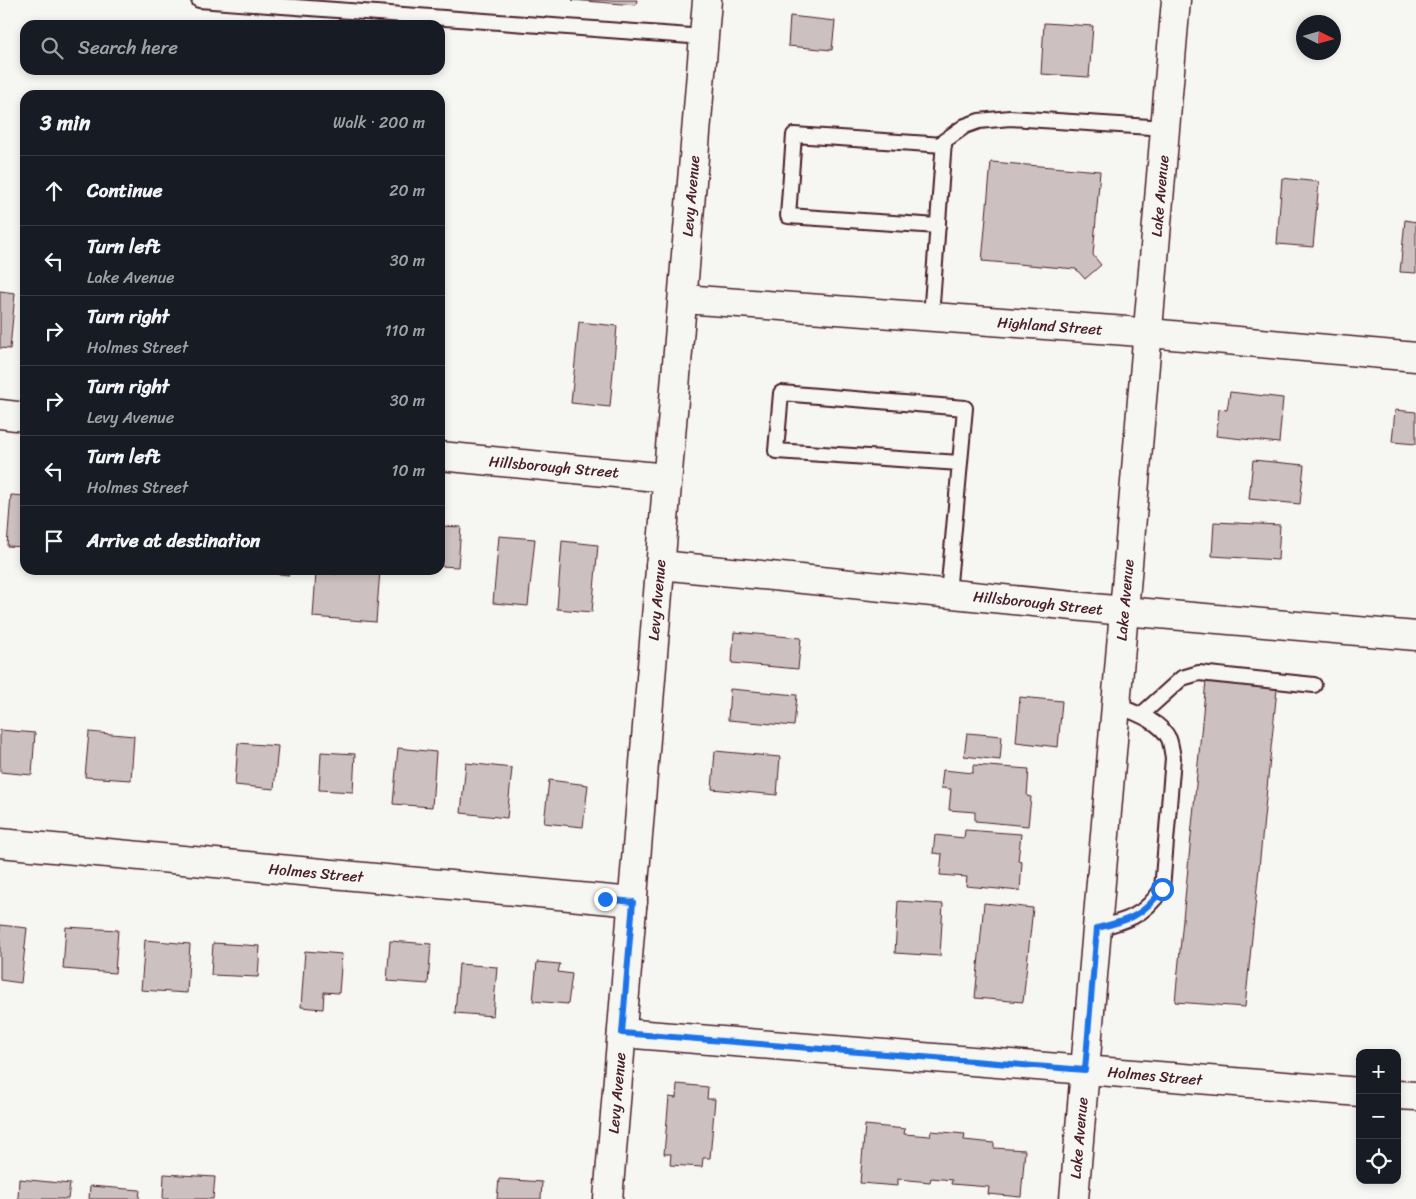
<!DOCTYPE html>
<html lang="en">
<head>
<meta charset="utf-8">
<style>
	body { margin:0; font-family:Sriracha,sans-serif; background:#20242c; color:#f1f3f6 }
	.controls { position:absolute; right:15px; bottom:15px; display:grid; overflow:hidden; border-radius:10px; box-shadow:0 2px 8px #0003 }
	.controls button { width:45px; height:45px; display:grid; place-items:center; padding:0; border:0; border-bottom:1px solid #363941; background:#171b24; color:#f1f3f6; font:25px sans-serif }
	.compass { position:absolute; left:1296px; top:15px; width:45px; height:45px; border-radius:50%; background:#171b24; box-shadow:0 2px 8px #0003; rotate:95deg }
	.stop { position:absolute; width:15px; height:15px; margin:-11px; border:4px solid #1a73e8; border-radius:50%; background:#fff }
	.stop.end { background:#1a73e8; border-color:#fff; box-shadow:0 1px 5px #0008 }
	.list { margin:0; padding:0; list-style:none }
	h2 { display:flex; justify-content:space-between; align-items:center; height:65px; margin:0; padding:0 20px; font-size:21px }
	h2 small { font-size:16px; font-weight:400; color:#9ea1a6 }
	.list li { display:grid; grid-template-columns:32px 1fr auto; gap:15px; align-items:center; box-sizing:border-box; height:70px; padding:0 20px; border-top:1px solid #363941 }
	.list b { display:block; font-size:19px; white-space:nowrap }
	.list p { margin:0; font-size:16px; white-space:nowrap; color:#9ea1a6 }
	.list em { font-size:16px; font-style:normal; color:#9ea1a6 }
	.icon { flex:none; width:28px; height:28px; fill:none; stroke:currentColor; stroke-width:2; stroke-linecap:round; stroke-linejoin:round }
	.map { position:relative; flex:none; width:1416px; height:1199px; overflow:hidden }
	.search { position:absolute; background:#171b24; box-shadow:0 2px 8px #0003; left:20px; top:20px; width:425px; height:55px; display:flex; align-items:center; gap:12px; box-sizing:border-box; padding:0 18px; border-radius:15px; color:#9ea1a6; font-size:19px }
	.panel { position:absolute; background:#171b24; box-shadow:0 2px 8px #0003; left:20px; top:90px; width:425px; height:485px; border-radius:15px }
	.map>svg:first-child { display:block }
	.building { fill:#ccc1c0; stroke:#4a1f2b }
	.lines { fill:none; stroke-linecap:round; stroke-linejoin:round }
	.lane-casing { stroke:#4a1f2b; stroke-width:18 }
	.street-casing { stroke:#4a1f2b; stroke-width:31 }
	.secondary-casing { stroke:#4a1f2b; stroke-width:31 }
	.lane { stroke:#f6f6f2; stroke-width:14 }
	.street { stroke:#f6f6f2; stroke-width:28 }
	.secondary { stroke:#f6f6f2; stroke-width:28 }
	.route { stroke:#1a73e8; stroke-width:6 }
	.labels { text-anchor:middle; stroke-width:5; stroke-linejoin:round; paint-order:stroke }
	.street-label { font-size:15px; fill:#4a1f2b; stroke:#f6f6f2 }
</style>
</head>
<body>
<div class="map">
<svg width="1416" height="1199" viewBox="0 0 1416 1199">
	<rect width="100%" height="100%" fill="#f6f6f2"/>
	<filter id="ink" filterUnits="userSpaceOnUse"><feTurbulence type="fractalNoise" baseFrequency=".02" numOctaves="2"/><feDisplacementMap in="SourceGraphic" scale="10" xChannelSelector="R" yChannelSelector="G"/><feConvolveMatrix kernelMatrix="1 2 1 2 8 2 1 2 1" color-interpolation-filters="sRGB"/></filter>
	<g filter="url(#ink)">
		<g class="building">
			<path d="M572,0h65l-1,5z"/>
			<path d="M790,16l45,5 -3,29 -44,-4z"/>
			<path d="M1044,23l49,3 -4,51 -48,-3z"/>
			<path d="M991,162l109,9 -7,84 8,10 -16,14 -9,-10 -94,-8z"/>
			<path d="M1282,178l37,4 -6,65 -36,-3z"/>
			<path d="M1405,220l11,2v51l-16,-1z"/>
			<path d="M0,291l15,2 -5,56 -10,-1z"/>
			<path d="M579,322l38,4 -7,81 -39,-4z"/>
			<path d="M1230,392l53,6 -4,45 -63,-7 3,-27 8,1z"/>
			<path d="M1395,410l21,2v32l-24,-2z"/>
			<path d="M1253,460l51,5 -4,39 -51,-5z"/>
			<path d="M11,495l14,1v51l-18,-1z"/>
			<path d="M1214,522l66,3 -2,35 -66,-4z"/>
			<path d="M440,526l21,1 -3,40 -18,-1z"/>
			<path d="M499,536l36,3 -7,67 -35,-3z"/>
			<path d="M562,541l36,4 -6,67 -35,-3z"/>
			<path d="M241,570h49l-1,5z"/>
			<path d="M337,570h43l-4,52 -63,-5 3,-45 21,2z"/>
			<path d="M734,632l67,6 -3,31 -66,-6z"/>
			<path d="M1206,681l71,8 -32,318 -70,-5z"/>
			<path d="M730,689l67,6 -3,31 -66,-6z"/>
			<path d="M1020,697l42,4 -4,46 -42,-5z"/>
			<path d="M0,730l35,3 -3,42 -32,-3z"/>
			<path d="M89,732l45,4 -3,44 -46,-3z"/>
			<path d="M967,733l35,3 -2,24 -36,-4z"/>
			<path d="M238,743l40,3 -4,43 -39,-4z"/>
			<path d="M398,748l38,4 -4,55 -39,-3z"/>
			<path d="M715,751l65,6 -3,38 -65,-6z"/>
			<path d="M321,752l34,2 -2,38 -34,-2z"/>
			<path d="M466,763l46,5 -5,50 -46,-5z"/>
			<path d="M973,765l56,4 -2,27 4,1 -3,29 -53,-5v-9l-26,-2 2,-21 -10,-1 2,-18 30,3z"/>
			<path d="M549,780l39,5 -5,42 -39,-4z"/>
			<path d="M965,830l56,4 -3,27 4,1 -2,29 -54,-5 1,-9 -27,-2 2,-21 -9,-1 2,-18 29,3z"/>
			<path d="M898,901l45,3 -3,52 -45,-3z"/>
			<path d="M984,903l49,5 -10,94 -48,-4z"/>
			<path d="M0,925l27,3 -6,55 -21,-3z"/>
			<path d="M66,927l52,3 -3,43 -52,-4z"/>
			<path d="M145,940l45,4 -3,49 -46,-3z"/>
			<path d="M390,941l41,3 -3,40 -41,-3z"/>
			<path d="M213,943l47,3 -2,31 -47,-2z"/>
			<path d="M305,951l37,3 -3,39 -15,-1 -1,17 -22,-2z"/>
			<path d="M537,962l23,2 -2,8 14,2 -4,30 -35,-3z"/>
			<path d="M459,964l38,3 -4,49 -38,-3z"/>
			<path d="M677,1084l31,3 -1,12h8l-5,59h-7l-1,9 -32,-2 1,-11h-7l5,-57 7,1z"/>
			<path d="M865,1125l40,4 -1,5 26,2 1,-5 34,3 -1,6 30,3v5l31,2 -4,47 -33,-3 1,-7 -38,-3 1,-4 -21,-2 -1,4 -32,-3v7l-38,-3z"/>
			<path d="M164,1174l51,3 -2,22h-50z"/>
			<path d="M19,1179l51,5 -2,15h-50z"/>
			<path d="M499,1179l43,3 -1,17h-44z"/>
			<path d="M90,1186l50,4 -1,9h-50z"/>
		</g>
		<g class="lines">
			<g class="lane-casing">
				<g id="lane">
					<path d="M199,0l505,37"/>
					<path d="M938,226l-150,-10 6,-81 150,10"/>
					<path d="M931,317l13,-176 21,-15 14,-5 31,-3 156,10"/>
					<path d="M948,594l17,-186 -184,-15 -5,58 184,12"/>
					<path d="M1141,715l41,-37 17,-5 115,12"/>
					<path d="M1097,928c30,-7 47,-12 65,-39l11,-131c-1,-6 -2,-14 -4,-19 -8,-18 -36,-27 -53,-34"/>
				</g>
			</g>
			<g class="street-casing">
				<g id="street">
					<path d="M683,299l444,32 289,26"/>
					<path d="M0,414l25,3"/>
					<path d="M440,456l227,22"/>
					<path d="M660,565l464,46 292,25"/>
					<path d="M0,843l633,59"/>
					<path d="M622,1033l738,59"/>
					<path d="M1397,1095l19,1"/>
					<path d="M1074,1199l102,-1199"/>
				</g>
			</g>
			<g class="secondary-casing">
				<path id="secondary" d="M608,1199l99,-1199"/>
			</g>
			<use href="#lane" class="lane"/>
			<use href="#street" class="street"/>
			<use href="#secondary" class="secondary"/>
		</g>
	</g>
	<g class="lines" filter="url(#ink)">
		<path class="route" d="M605,899l28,3 -11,131 463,37 12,-142c30,-7 47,-12 65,-39"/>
	</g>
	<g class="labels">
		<g class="street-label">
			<text transform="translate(691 196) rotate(-85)" y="5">Levy Avenue</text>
			<text transform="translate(1160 196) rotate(-85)" y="5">Lake Avenue</text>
			<text transform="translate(1050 326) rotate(4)" y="5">Highland Street</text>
			<text transform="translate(554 467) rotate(5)" y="5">Hillsborough Street</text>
			<text transform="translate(657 600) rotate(-85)" y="5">Levy Avenue</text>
			<text transform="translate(1125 600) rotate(-85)" y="5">Lake Avenue</text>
			<text transform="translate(1038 603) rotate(6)" y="5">Hillsborough Street</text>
			<text transform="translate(316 873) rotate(5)" y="5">Holmes Street</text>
			<text transform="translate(1155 1076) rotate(5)" y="5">Holmes Street</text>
			<text transform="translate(617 1093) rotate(-85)" y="5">Levy Avenue</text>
			<text transform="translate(1079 1138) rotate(-85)" y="5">Lake Avenue</text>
		</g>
	</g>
</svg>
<div class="controls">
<button>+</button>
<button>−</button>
<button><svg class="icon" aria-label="locate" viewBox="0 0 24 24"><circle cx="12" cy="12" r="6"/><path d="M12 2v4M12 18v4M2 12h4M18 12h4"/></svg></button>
</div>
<svg class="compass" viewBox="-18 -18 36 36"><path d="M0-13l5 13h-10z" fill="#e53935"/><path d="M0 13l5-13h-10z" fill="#9ea1a6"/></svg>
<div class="stop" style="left:1162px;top:889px"></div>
<div class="stop end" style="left:605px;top:899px"></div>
<div class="search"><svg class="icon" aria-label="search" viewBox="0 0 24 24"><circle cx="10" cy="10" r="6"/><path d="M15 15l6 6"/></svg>Search here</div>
<section class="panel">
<h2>3 min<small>Walk · 200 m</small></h2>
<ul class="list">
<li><svg class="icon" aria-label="ahead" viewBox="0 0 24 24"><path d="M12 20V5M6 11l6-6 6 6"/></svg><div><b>Continue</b></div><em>20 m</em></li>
<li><svg class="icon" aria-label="left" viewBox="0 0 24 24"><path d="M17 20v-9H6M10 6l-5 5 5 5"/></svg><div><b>Turn left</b><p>Lake Avenue</p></div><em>30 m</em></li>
<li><svg class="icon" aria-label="right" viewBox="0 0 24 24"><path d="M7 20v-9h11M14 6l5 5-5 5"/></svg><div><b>Turn right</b><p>Holmes Street</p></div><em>110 m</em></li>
<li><svg class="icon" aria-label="right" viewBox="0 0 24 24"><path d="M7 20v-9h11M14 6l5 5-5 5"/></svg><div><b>Turn right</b><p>Levy Avenue</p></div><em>30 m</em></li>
<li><svg class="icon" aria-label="left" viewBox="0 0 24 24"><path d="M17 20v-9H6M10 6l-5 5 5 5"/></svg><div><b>Turn left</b><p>Holmes Street</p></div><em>10 m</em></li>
<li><svg class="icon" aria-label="arrive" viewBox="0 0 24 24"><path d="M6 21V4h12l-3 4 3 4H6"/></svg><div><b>Arrive at destination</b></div></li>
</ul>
</section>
</div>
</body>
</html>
